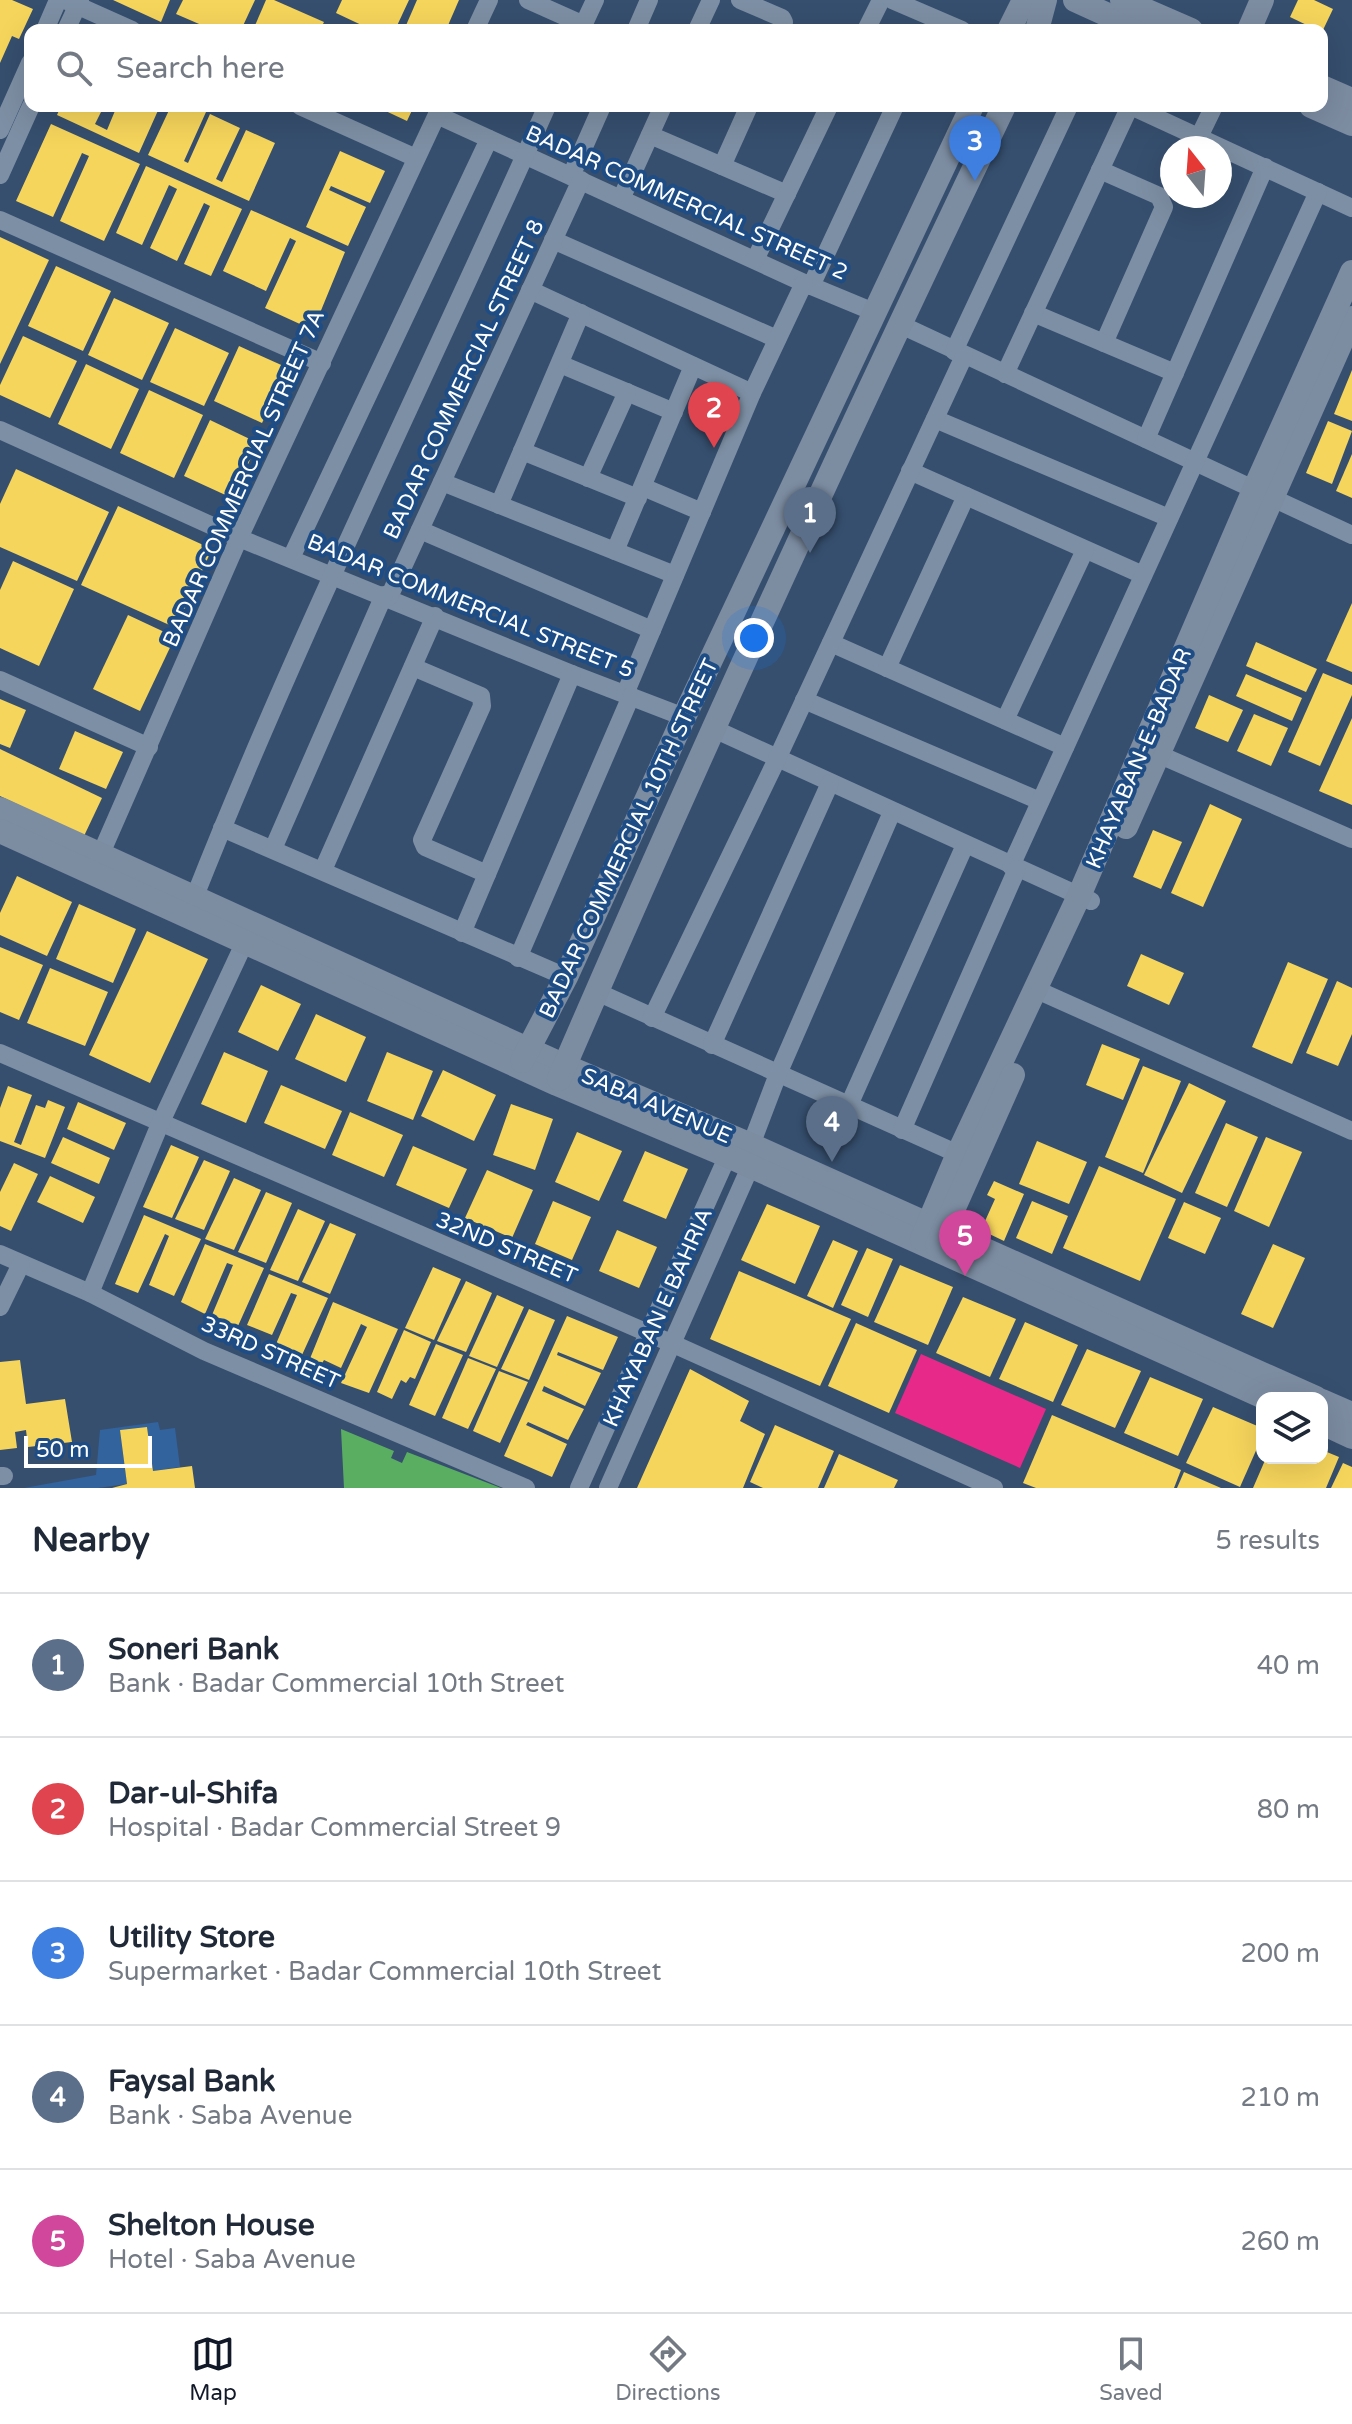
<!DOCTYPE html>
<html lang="en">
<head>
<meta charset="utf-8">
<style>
	body { margin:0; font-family:"Varela Round",sans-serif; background:#f2f2f3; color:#1f2937 }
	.controls { position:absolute; right:24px; bottom:24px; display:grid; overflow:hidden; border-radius:16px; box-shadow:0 8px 32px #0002 }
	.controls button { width:72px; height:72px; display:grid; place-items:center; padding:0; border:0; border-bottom:2px solid #e0e1e3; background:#fff; color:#1f2937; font:40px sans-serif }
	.compass { position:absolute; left:1160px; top:136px; width:72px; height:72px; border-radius:50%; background:#fff; box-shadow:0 8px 32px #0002; rotate:343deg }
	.scale { position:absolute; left:24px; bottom:20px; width:128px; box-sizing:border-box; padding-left:8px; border:4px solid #fff; border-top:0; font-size:22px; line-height:28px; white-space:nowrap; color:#fff; -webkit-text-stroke:6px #1e4d86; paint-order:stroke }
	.you { position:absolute; left:754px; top:638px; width:28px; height:28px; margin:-20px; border:6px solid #fff; border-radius:50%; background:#1a73e8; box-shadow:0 0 0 12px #1a73e833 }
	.badge { display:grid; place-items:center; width:52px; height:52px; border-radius:50%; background:#111827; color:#fff; font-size:26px; font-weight:700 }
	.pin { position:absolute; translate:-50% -66px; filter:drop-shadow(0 2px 4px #0008) }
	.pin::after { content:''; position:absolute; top:42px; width:28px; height:24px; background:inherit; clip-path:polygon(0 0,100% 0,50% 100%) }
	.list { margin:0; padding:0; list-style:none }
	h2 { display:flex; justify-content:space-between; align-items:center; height:104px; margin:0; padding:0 32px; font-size:34px }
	h2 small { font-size:26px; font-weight:400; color:#747a83 }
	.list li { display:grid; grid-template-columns:52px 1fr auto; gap:24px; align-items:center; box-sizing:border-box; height:144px; padding:0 32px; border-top:2px solid #e0e1e3 }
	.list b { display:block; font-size:30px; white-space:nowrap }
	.list p { margin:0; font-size:26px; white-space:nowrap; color:#747a83 }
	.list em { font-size:26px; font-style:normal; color:#747a83 }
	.icon { flex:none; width:44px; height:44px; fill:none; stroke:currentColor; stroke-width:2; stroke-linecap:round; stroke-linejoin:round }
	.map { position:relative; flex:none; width:1352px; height:1488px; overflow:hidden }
	.search { position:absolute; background:#fff; box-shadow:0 8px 32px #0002; left:24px; right:24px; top:24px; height:88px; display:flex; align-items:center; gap:20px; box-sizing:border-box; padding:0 28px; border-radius:16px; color:#747a83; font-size:30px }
	.sheet { height:824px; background:#fff }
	nav { display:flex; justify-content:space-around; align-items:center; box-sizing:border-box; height:112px; border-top:2px solid #e0e1e3; background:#fff; font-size:22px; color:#747a83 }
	nav a { display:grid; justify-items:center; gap:4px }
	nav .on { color:#111827 }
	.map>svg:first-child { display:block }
	.green { fill:#32639d }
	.homes { fill:#f6d55c }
	.health { fill:#e7298a }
	.public { fill:#5aae61 }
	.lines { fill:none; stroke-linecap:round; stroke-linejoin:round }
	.minor { stroke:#7d8fa4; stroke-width:18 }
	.major { stroke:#7c8ca1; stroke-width:24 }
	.labels { text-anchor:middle; stroke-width:8; stroke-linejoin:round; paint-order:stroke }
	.street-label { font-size:22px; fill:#fff; stroke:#1e4d86 }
</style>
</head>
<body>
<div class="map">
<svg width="1352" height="1488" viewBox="0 0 1352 1488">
	<rect width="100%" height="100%" fill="#364f6e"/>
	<path class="green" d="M158,1422l2,8 15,-2 5,39 -27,4 -6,-44 -27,3 7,54 -29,4h-74l72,-13 4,-45z"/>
	<g class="homes">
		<path d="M0,0h12l21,9 -14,30 -7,-3 -12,27z"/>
		<path d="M113,0h57l-9,22z"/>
		<path d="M183,0h72l-14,30h-28l-37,-16z"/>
		<path d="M266,0h8l50,22 -4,8h-67z"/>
		<path d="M342,0h67l-14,30h-23l-36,-17z"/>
		<path d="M417,0h42l-13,30h-42z"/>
		<path d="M1298,0h16l19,9 -10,21h-6l-27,-13z"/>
		<path d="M61,106h43l-9,18 12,6 10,-24h43l-21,47 -82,-38z"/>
		<path d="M171,106h22l13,6 -22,49 4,2 22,-49 30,14 -24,51 6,3 24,-52 29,13 -26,58 -101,-46z"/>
		<path d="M375,106h39l-7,15z"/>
		<path d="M51,124l89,40 -36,77 -44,-20 29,-65 -7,-3 -29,64 -37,-16z"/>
		<path d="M340,151l45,20 -15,32 -39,-17 -2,4 37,17 -18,39 -42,-19z"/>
		<path d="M146,166l96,43 -31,67 -27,-12 26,-58 -6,-3 -27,58 -27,-13 27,-59 -8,-4 -27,60 -26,-12z"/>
		<path d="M251,210l94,42 -32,78 -48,-22 31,-67 -6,-3 -24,53 -43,-20z"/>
		<path d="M0,237l49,23 -49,104z"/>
		<path d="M56,266l55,25 -28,60 -55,-25z"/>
		<path d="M114,298l55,25 -27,57 -54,-25z"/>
		<path d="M175,328l54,25 -25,53 -54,-24z"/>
		<path d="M23,336l54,25 -27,57 -50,-23v-10z"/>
		<path d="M239,346l49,22 -26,55 -48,-22z"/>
		<path d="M86,364l53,25 -28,60 -53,-25z"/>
		<path d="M1352,370v51l-18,-7z"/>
		<path d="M149,390l54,25 -29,63 -54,-25z"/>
		<path d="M210,420l48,23 -26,55 -48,-22z"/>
		<path d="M1328,421l24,10 -20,53 -26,-11z"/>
		<path d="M1352,454v44l-16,-7z"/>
		<path d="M16,469l93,43 -32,69 -77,-34v-43z"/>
		<path d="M118,506l94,43 -36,79 -95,-43z"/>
		<path d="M13,561l61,28 -35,77 -39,-18v-58z"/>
		<path d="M1352,603v69l-26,-11z"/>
		<path d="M128,615l47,22 -35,74 -47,-22z"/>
		<path d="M1256,642l61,27 -11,23 -60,-26z"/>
		<path d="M1323,673l29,12v10l-32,71 -32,-14z"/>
		<path d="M1246,674l56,24 -10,23 -56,-25z"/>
		<path d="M1209,695l34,15 -15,32 -33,-14z"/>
		<path d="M0,699l26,11 -16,38 -10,-4z"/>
		<path d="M1254,714l34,14 -17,38 -34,-15z"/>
		<path d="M1352,718v87l-33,-14z"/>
		<path d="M75,731l48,21 -17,37 -47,-20z"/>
		<path d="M0,749l102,49 -18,38 -84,-40z"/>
		<path d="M1210,804l32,15 -39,88 -32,-14z"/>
		<path d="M1153,830l29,12 -21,47 -28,-12z"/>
		<path d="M17,876l55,26 -25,54 -47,-21v-22z"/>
		<path d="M79,904l57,25 -23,54 -57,-24z"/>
		<path d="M147,931l61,28 -58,124 -61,-28z"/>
		<path d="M0,947l43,18 -24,55 -19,-8z"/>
		<path d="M1141,954l43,19 -15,32 -42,-19z"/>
		<path d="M1288,962l40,17 -36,85 -40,-17z"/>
		<path d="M50,968l58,24 -23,54 -58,-23z"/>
		<path d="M1337,981l15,7v46l-14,32 -32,-13z"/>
		<path d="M261,985l40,19 -23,47 -40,-19z"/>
		<path d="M316,1014l50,23 -20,45 -51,-23z"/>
		<path d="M1102,1044l38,15 -17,41 -37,-15z"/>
		<path d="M224,1052l44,19 -22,52 -45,-19z"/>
		<path d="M387,1052l46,19 -20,49 -46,-19z"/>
		<path d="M1143,1066l38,15 -38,92 -38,-16z"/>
		<path d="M443,1070l53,25 -22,46 -53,-25z"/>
		<path d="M1189,1083l37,18 -44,92 -38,-18z"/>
		<path d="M281,1085l61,26 -17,38 -61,-26z"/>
		<path d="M8,1086l24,9 -18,47 7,3 15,-40 9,3 3,-8 17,7 -20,51 -45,-17v-33z"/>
		<path d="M78,1102l48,21 -12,27 -47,-21z"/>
		<path d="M511,1104l42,15 -18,51 -42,-15z"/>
		<path d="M350,1112l53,23 -19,42 -52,-22z"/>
		<path d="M1226,1123l32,14 -31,70 -32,-14z"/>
		<path d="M577,1132l45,19 -23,50 -44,-19z"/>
		<path d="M63,1137l47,21 -11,26 -48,-21z"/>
		<path d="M1266,1137l36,15 -33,75 -35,-16z"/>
		<path d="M1037,1141l50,21 -18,42 -50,-20z"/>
		<path d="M171,1145l28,12 -27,61 -29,-11z"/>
		<path d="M413,1146l54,23 -18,39 -53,-23z"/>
		<path d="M645,1151l43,18 -22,50 -43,-18z"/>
		<path d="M204,1160l26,11 -26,59 -29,-11z"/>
		<path d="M14,1163l24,11 -27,57 -11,-5v-34z"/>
		<path d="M1099,1166l77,33 -36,82 -77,-33z"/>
		<path d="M487,1170l46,20 -21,48 -47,-20z"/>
		<path d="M50,1176l45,21 -12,26 -46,-21z"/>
		<path d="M234,1178l27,12 -27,60 -29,-11z"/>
		<path d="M994,1181l30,13 -20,47 -23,-11 14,-31 -8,-4z"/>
		<path d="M266,1192l26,11 -26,60 -28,-11z"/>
		<path d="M553,1201l38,16 -19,43 -37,-16z"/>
		<path d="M1032,1201l36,15 -16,38 -36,-16z"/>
		<path d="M1184,1202l37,16 -16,36 -37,-16z"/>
		<path d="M767,1204l53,22 -25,58 -54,-24z"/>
		<path d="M298,1209l27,12 -27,60 -28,-11z"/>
		<path d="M144,1215l57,24 -27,57 -25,-11 20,-49 -4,-2 -27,59 -23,-9z"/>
		<path d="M330,1223l26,11 -26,60 -28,-12z"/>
		<path d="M617,1230l40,17 -18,41 -40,-17z"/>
		<path d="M833,1240l25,11 -25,57 -26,-12z"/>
		<path d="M205,1244l59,24 -26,58 -26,-11 21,-50 -6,-2 -22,51 -24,-12z"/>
		<path d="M1273,1244l32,14 -32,70 -32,-14z"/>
		<path d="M867,1248l26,11 -25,58 -27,-12z"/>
		<path d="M900,1265l53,22 -25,58 -54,-23z"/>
		<path d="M433,1267l28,12 -27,61 -29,-12z"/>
		<path d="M739,1271l112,48 -31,67 -110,-47z"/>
		<path d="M269,1274l59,24 -26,57 -26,-11 21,-49 -6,-2 -19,42 -25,-10z"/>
		<path d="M466,1281l26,12 -26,59 -29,-11z"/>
		<path d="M497,1295l27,12 -27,60 -28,-11z"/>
		<path d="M963,1297l53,22 -26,58 -54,-24z"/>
		<path d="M333,1302l65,27 -29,64 -28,-10 26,-56 -6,-3 -20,44 -17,-8 -3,5 -12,-4z"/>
		<path d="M529,1309l26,11 -26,60 -28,-11z"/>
		<path d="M567,1316l51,21 -15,33 -45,-18 -1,3 44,18 -16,33 -41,-20 -2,5 42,18 -16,31 -40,-18 -2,3 41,19 -15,33 -48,-21z"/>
		<path d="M1025,1322l53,23 -25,57 -54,-23z"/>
		<path d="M856,1323l61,27 -28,63 -61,-27z"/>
		<path d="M404,1330l27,12 -16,37 -5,-2 -4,6 -5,-3 -9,19 -15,-7z"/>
		<path d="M436,1344l27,11 -28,61 -26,-11z"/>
		<path d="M1087,1349l54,22 -26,57 -54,-23z"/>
		<path d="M468,1358l28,11 -28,60 -26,-11z"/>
		<path d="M20,1360l6,44 39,-5 7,43 -44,5 -2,-17 -11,2 2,16 -17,2v-88z"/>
		<path d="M690,1369l59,32 -9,20 25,13 -22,54h-106z"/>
		<path d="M499,1371l29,11 -28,61 -27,-12z"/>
		<path d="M1150,1377l53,22 -25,57 -54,-23z"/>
		<path d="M1213,1407l49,21v9l-22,50 -54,-24z"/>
		<path d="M1052,1415l129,55 -7,18h-138l-13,-5z"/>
		<path d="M775,1425l59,26 -16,37h-55l-13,-6z"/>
		<path d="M147,1427l6,44 39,-5 3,22h-83l15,-4 -7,-54z"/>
		<path d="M1322,1450l17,7 -13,31h-73l13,-30h56z"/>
		<path d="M839,1454l59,26 -4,8h-70z"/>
		<path d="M411,1462l10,26h-51l-5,-11z"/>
		<path d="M1343,1463l9,4v21h-21z"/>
		<path d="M1184,1472l37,16h-44z"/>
	</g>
	<path class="health" d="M921,1354l125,55 -26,59 -125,-55z"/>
	<path class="public" d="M341,1429l53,22 -3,7 11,5 5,-11 94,36h-157z"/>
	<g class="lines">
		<g class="minor">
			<path d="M65,0l67,30"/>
			<path d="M528,0l56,25"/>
			<path d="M740,0l42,18 2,4 -1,8"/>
			<path d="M892,0l70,30"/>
			<path d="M45,30l13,-30"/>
			<path d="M66,30l14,-30"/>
			<path d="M475,30l14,-30"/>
			<path d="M581,30l14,-30"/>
			<path d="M636,30l13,-30"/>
			<path d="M697,30l14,-30"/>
			<path d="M866,30l15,-30"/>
			<path d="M300,106l116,52"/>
			<path d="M1131,106l221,102"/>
			<path d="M437,115l367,168 70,29"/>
			<path d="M0,130l30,-67"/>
			<path d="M650,135l137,59"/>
			<path d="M1199,137l15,-31"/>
			<path d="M722,166l27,-60"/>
			<path d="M1100,170l59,26 5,11 -60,136"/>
			<path d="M0,175l31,-69"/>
			<path d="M571,176l31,-70"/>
			<path d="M621,199l42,-93"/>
			<path d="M0,220l322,143"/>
			<path d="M553,240l224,99"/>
			<path d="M755,260l74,-154"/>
			<path d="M811,286l84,-180"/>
			<path d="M530,290l222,103"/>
			<path d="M1033,313l142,60"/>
			<path d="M899,324l453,211"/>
			<path d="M954,351l115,-245"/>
			<path d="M560,364l114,48"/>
			<path d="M1005,374l125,-268"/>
			<path d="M935,419l234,99"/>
			<path d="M0,430l239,108 333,136 112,43"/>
			<path d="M1146,439l119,-272"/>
			<path d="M522,451l116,47"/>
			<path d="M910,471l233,104"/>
			<path d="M588,478l39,-86"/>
			<path d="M442,482l233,93"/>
			<path d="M643,487l59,25"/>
			<path d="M499,505l82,-192"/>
			<path d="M420,530l232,100"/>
			<path d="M615,551l78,-185"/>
			<path d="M291,558l198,-419"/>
			<path d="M389,597l192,-417"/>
			<path d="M831,643l234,104"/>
			<path d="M413,667l68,29 1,10 -60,134 3,7 62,27"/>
			<path d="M887,668l79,-172"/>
			<path d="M0,680l149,67"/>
			<path d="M625,694l127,-301 52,-110"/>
			<path d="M804,700l236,101"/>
			<path d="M1005,720l80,-170"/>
			<path d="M714,729l377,172"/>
			<path d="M1160,755l192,84"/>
			<path d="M222,828l344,149"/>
			<path d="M273,849l111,-254"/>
			<path d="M96,865l143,-327 202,-432"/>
			<path d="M1011,866l307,-674"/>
			<path d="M323,870l112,-254"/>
			<path d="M195,896c106,-268 235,-526 352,-790"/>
			<path d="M462,933l110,-259"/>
			<path d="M518,958l113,-262"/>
			<path d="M1037,990l315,141"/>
			<path d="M597,992l370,166"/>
			<path d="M652,1018l125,-259 187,-403"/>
			<path d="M712,1045l118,-262"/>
			<path d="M0,1053l671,290 323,145"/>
			<path d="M849,1105l116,-260"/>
			<path d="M902,1130l115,-261"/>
			<path d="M751,1145l27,-71 114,-262"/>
			<path d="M0,1254l90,39 114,58 322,137"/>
			<path d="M90,1293l70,-169 89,-191"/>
			<path d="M0,1307l21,-43"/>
			<path d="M0,1476h4"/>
			<path d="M579,1488l154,-344"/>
			<path d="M608,1488l147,-332"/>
		</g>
		<g class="major">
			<path d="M1075,0l66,30"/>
			<path d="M1122,0l69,30"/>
			<path d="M1009,30l15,-30"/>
			<path d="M1037,30l8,-30"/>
			<path d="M1249,30l13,-30"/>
			<path d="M1322,87l30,13"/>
			<path d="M1311,106l41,18"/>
			<path d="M0,809l565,257 186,79 565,253"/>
			<path d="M1126,827l226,-509"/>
			<path d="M0,831l557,253 171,72 538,242"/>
			<path d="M522,1061l44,-84 118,-260 288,-611"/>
			<path d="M559,1079c141,-328 291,-652 445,-973"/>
			<path d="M922,1239l36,-85 121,-258 175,-406 98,-218"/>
			<path d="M937,1246l76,-171"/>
			<path d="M1322,1401l30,13"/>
			<path d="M1322,1423l30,14"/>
		</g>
	</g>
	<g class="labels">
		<g class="street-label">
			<text transform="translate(687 202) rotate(24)" y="8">BADAR COMMERCIAL STREET 2</text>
			<text transform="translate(463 379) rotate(-65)" y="8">BADAR COMMERCIAL STREET 8</text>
			<text transform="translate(243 478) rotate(-66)" y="8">BADAR COMMERCIAL STREET 7A</text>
			<text transform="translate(471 605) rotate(22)" y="8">BADAR COMMERCIAL STREET 5</text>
			<text transform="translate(1138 758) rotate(-67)" y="8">KHAYABAN-E-BADAR</text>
			<text transform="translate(628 838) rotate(-65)" y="8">BADAR COMMERCIAL 10TH STREET</text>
			<text transform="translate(657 1105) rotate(23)" y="8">SABA AVENUE</text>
			<text transform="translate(507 1247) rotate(23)" y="8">32ND STREET</text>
			<text transform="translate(657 1317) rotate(-66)" y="8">KHAYABAN E BAHRIA</text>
			<text transform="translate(271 1352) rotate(24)" y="8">33RD STREET</text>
		</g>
	</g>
</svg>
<div class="controls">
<button><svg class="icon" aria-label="layers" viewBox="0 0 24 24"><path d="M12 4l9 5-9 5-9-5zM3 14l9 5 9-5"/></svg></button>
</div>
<svg class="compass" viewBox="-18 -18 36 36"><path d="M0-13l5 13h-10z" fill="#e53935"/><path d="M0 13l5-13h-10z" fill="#747a83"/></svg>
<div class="scale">50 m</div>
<div class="you"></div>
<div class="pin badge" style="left:810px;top:553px;background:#5c6f8a">1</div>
<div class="pin badge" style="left:714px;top:448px;background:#e0444e">2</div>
<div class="pin badge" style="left:975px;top:181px;background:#3f7fe0">3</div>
<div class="pin badge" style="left:832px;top:1162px;background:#5c6f8a">4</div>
<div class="pin badge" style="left:965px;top:1276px;background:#d1479c">5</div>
<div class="search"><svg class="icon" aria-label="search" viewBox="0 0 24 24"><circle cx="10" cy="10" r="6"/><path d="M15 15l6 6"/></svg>Search here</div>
</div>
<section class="sheet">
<h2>Nearby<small>5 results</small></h2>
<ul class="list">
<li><span class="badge" style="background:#5c6f8a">1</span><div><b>Soneri Bank</b><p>Bank · Badar Commercial 10th Street</p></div><em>40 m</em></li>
<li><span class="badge" style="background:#e0444e">2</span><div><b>Dar-ul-Shifa</b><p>Hospital · Badar Commercial Street 9</p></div><em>80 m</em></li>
<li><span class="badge" style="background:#3f7fe0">3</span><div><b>Utility Store</b><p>Supermarket · Badar Commercial 10th Street</p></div><em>200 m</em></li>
<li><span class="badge" style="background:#5c6f8a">4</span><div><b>Faysal Bank</b><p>Bank · Saba Avenue</p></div><em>210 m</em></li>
<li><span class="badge" style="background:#d1479c">5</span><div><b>Shelton House</b><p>Hotel · Saba Avenue</p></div><em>260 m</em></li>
</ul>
</section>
<nav>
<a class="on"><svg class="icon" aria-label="map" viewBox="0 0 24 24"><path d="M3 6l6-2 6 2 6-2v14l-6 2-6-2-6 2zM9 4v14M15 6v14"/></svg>Map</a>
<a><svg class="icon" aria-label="directions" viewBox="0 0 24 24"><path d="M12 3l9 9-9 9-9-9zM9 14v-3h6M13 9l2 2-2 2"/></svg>Directions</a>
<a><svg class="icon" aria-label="saved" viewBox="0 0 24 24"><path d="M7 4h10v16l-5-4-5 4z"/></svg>Saved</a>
</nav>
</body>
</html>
